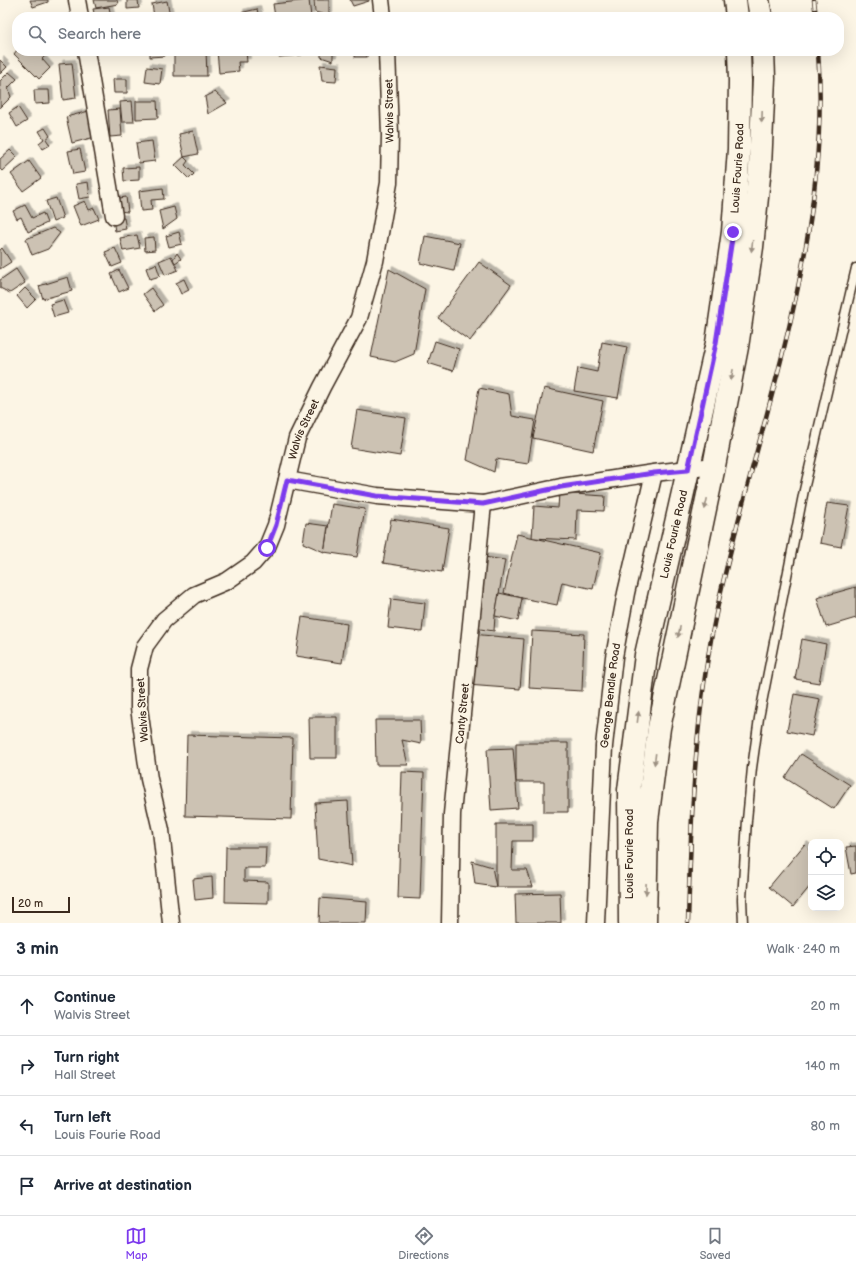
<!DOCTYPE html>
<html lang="en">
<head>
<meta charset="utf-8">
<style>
	body { margin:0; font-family:"Balsamiq Sans",sans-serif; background:#f6f6f7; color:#1f2937 }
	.controls { position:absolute; right:12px; bottom:12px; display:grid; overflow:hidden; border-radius:8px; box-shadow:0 4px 16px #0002 }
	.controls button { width:36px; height:36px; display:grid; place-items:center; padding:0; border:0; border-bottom:1px solid #e0e1e3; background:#fff; color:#1f2937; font:20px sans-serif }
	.scale { position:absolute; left:12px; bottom:10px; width:58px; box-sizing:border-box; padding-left:4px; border:2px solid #3b2a1e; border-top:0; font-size:11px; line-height:14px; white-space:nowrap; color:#3b2a1e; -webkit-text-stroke:3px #fcf5e5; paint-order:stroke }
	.stop { position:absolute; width:12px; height:12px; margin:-9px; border:3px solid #7c3aed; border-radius:50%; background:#fff }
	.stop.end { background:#7c3aed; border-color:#fff; box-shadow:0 1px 4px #0008 }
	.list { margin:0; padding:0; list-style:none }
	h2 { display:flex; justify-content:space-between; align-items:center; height:52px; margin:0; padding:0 16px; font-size:17px }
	h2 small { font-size:13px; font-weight:400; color:#747a83 }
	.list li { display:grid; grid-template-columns:26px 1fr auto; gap:12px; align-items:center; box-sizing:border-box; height:60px; padding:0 16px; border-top:1px solid #e0e1e3 }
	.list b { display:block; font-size:15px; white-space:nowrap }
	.list p { margin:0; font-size:13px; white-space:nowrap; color:#747a83 }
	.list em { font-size:13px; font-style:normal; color:#747a83 }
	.icon { flex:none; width:22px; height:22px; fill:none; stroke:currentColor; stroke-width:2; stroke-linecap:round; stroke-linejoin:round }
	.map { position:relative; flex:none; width:856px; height:923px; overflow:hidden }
	.search { position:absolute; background:#fff; box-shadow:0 4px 16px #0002; left:12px; right:12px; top:12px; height:44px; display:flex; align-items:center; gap:10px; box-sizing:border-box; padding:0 14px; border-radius:16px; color:#747a83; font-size:15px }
	.sheet { height:292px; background:#fff }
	nav { display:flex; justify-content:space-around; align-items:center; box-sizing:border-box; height:56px; border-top:1px solid #e0e1e3; background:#fff; font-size:11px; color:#747a83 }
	nav a { display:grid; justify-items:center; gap:2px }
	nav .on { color:#7c3aed }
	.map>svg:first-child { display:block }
	.building { fill:#ccc2b3; stroke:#3b2a1e; filter:url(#shadow) }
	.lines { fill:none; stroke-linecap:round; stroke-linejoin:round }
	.lane-casing { stroke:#3b2a1e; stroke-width:11 }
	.street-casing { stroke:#3b2a1e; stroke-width:19 }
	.secondary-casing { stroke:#3b2a1e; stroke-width:25 }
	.lane { stroke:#fcf5e5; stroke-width:8 }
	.street { stroke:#fcf5e5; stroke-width:16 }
	.secondary { stroke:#fcf5e5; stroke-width:22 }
	.rail-casing { stroke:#3b2a1e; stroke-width:4.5 }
	.rail { stroke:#fcf5e5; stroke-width:3; stroke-dasharray:9; stroke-linecap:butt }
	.oneway { fill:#9c9082 }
	.route { stroke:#7c3aed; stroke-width:5 }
	.labels { text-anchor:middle; stroke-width:3.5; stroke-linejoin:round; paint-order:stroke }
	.street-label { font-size:11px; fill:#3b2a1e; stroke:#fcf5e5 }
</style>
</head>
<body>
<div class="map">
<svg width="856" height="923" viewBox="0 0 856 923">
	<defs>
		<filter id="shadow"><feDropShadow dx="3.5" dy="-3.5" stdDeviation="0" flood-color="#0004"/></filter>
	</defs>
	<rect width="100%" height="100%" fill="#fcf5e5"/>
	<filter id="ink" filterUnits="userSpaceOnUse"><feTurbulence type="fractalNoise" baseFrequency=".025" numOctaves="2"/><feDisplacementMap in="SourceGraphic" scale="8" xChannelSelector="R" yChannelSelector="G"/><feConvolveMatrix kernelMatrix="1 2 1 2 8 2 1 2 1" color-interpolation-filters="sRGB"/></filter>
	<g filter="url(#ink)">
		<g class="building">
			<path d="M30,0h18v2l-15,5z"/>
			<path d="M94,0h23l1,4 -22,4z"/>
			<path d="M127,0h11l1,8 -12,1z"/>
			<path d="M309,0l2,17h-36l-2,-13z"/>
			<path d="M314,0h15v16l-14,-4z"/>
			<path d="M350,0h19v1l-16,5z"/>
			<path d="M167,1l3,16h-16l-2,-13z"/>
			<path d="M109,7l2,10h-16l-2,-8z"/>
			<path d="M257,9l2,8h-18l-1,-4z"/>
			<path d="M17,50l27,1 3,3 -5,5 8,9 -11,11 -25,-25z"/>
			<path d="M150,51h15v5l-15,1z"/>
			<path d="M174,51h32l1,25h-33z"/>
			<path d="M217,51h29l1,11h-9l1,9 -20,2z"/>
			<path d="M279,51h22l1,4 -23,2z"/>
			<path d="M321,51h12v10l-12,-4z"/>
			<rect x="355" y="51" width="12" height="6"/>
			<path d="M0,60l7,7 -7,7z"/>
			<path d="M72,63l4,35 -13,2 -4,-36z"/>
			<path d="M320,65l17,2 -1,15 -14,-1z"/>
			<path d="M147,67l15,2 -2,15 -15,-2z"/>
			<path d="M9,72l8,7 -9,9 3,9 -11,11v-27z"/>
			<path d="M113,79h14v14h-13z"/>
			<path d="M34,90h15l1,13 -15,1z"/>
			<path d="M215,92l12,11 -19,11 -3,-17z"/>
			<path d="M132,101l2,21h-12l-2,-20z"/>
			<path d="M136,101h21l1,17 -22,1z"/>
			<path d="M18,107l9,14 -10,6 -8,-14z"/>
			<path d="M120,109l2,27 -12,1 -2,-27z"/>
			<path d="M89,111l6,26 -23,6 -6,-26z"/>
			<path d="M45,128l5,8 -4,3 4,6 -7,4 -4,-6 5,-4 -5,-8z"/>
			<path d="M193,131l5,23 -14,3 -5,-23z"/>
			<path d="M152,141l3,20 -16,2 -3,-20z"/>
			<path d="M80,149l5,23 -12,2 -5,-23z"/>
			<path d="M10,150l7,7 -15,14 -2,-2v-10z"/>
			<path d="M184,157l4,4 -3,4 9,9 -5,5 -14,-14z"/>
			<path d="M29,161l12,17 -18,13 -12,-17z"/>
			<path d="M139,167v13l-15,1 -1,-13z"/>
			<path d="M88,182l2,15 -11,2 -3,-15z"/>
			<path d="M163,188l1,11 -13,1 1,10 -11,1 -2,-20z"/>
			<path d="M126,197l2,15 -12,-1 -2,-12z"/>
			<path d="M56,198l7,20 -10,4 -7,-21z"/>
			<path d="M85,201l4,9 5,-2 5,11 -18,7 -8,-20z"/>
			<path d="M25,205l7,13 11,-5 4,10 -19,9 -7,-15 -4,2 -4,-8z"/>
			<path d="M174,207l3,12 -14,10 -4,-18z"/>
			<path d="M124,218l2,11 -11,2 -2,-11z"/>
			<path d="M53,228l7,5 -12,16 -16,6 -6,-16z"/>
			<path d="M179,232l3,12 -13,3 -3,-11z"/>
			<path d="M137,235l3,13 -17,3 -3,-13z"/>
			<path d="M425,236l35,7 -6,28 -34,-8z"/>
			<path d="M154,237l1,13 -10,1 -1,-13z"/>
			<path d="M2,248l9,14 -11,7v-19z"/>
			<path d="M115,248l7,15 -10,4 -7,-15z"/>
			<path d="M177,253l4,6 -6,4 -2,-4z"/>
			<path d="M171,256l7,14 -13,5 -6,-14z"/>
			<path d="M479,262l32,23 -41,56 -32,-23z"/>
			<path d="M156,264l4,12 -10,3 -4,-11z"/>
			<path d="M16,269l9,14 -15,10 -10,-5v-8z"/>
			<path d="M389,269l36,20 -11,65 -19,8 -24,-5z"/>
			<path d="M119,270l9,18 -9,4 -8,-18z"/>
			<path d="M68,277l4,14 -29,8 -4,-13z"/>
			<path d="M184,279l5,11 -8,4 -5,-11z"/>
			<path d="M25,288l11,11 -9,9 -10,-12z"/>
			<path d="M151,288l12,17 -8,6 -12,-17z"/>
			<path d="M63,300l5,13 -14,4 -4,-13z"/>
			<path d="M435,341l24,8 -6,22 -25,-8z"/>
			<path d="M602,342l25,5 -9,51 -44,-7 4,-23 19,4z"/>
			<path d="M479,388l30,6 3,22 23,4 -7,44 -32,-5 -2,13 -27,-12z"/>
			<path d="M544,388l59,13 -10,50 -60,-13z"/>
			<path d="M357,410l49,8 -6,38 -49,-8z"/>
			<path d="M559,493l46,3 -1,15 -27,-1 -1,30 -44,-2 2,-32 24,2z"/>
			<path d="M827,503l22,3 -8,41 -21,-4z"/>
			<path d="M332,504l33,5 -8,48 -33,-5z"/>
			<path d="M391,519l58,9 -7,44 -59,-9z"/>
			<path d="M306,523l22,3 -4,26 -21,-9z"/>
			<path d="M517,534l84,19 -8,36 -31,-7 -5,23 -35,-7 -18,-5z"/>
			<path d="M484,557l21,3 -10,56 -1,15 -21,-3z"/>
			<path d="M856,587v31l-30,9 -9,-29z"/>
			<path d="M499,593l23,5 -4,23 -23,-5z"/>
			<path d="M391,599l34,4 -3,29 -34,-4z"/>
			<path d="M302,617l45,7 -5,39 -46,-7z"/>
			<path d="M532,631l52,3 -2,57 -53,-3z"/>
			<path d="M472,634l52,5 -4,50 -53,-4z"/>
			<path d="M802,639l24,5 -7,39 -24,-4z"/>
			<path d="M794,694l26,5 -8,37 -25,-5z"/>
			<path d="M309,717h28v41h-27z"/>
			<path d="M375,720h45l1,24 -19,-4 6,25h-32z"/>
			<path d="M187,735l106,3 -2,81 -106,-3z"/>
			<path d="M516,743h52v69h-24v-30h-28z"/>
			<path d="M513,748l5,60 -27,2 -4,-61z"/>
			<path d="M801,754l49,31 -16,24 -49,-31z"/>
			<path d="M402,772l22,1 -4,126 -22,-1z"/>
			<path d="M348,801l4,65 -34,-7 -3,-56z"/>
			<path d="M496,824h37v17h-20l-1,29h15l6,17h-37z"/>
			<path d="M804,845l7,7v33l-18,22 -24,-20z"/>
			<path d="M856,846v27l-5,1 -5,-27z"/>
			<path d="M226,847h40l-1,21h-21v13l24,1v21l-43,-1z"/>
			<path d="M472,861l20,6 4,20 -21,-3z"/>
			<path d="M212,877l1,21 -18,2 -2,-21z"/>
			<path d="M560,893l1,30h-45l-1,-29z"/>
			<path d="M320,898l47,4 -1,21h-47z"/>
		</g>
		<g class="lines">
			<g class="lane-casing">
				<path id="lane" d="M743,923l-1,-24 5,-79 5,-52 7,-50 45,-228 52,-222"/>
			</g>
			<g class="street-casing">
				<g id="street">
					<path d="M77,0l3,17"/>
					<path d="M381,0l2,17"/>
					<path d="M86,51l28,165"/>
					<path d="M287,480l90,16 106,8 78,-17 93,-14 60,-7"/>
					<path id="s1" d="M171,923l-10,-93 -12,-51 -10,-71v-39l6,-23 19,-26 30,-25 33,-14 26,-18 14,-16 9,-22 21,-87 25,-51 37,-69 16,-57 14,-78 1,-48 -3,-84"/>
					<path id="s2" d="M450,923l2,-109 31,-310"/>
					<path id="s3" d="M596,923l8,-177 10,-89 12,-64 28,-120"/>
				</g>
			</g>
			<g class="secondary-casing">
				<g id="secondary">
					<path d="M735,0l2,17"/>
					<path d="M758,0l3,17"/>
					<path id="s4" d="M630,923l-1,-133 17,-135 71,-312 16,-111 6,-83 1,-68 -1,-30"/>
					<path d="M645,923l2,-102 12,-93 55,-262 23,-119 15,-100 8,-80 4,-89 -1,-27"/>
				</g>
			</g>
			<use href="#lane" class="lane"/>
			<use href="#street" class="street"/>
			<use href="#secondary" class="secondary"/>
			<g class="rail-casing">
				<g id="rail">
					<path d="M814,0l2,17"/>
					<path d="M688,923c3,-108 7,-217 31,-323 40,-182 113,-359 99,-549"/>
				</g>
			</g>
			<use href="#rail" class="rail"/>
		</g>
		<defs><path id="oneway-solid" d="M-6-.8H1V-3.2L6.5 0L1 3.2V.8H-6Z"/></defs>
		<g class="oneway">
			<use href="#oneway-solid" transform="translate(762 117) rotate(92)"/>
			<use href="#oneway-solid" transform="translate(752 246) rotate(97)"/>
			<use href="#oneway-solid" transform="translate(732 375) rotate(101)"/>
			<use href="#oneway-solid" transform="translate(706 504) rotate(102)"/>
			<use href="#oneway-solid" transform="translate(679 632) rotate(102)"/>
			<use href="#oneway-solid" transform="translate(638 717) rotate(-83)"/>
			<use href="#oneway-solid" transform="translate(655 759) rotate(97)"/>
			<use href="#oneway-solid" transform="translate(646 889) rotate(91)"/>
		</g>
	</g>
	<g class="lines" filter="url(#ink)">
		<path class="route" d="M267,548l9,-23 11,-45 90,16 106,8 78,-17 93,-14 34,-3 28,-127 17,-111"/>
	</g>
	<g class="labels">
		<g class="street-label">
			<text transform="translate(389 111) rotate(-91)" y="4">Walvis Street</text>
			<text dy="4" stroke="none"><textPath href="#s4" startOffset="765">Louis Fourie Road</textPath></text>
			<text dy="4" stroke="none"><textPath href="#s1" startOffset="564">Walvis Street</textPath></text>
			<text dy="4" stroke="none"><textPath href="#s4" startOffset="393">Louis Fourie Road</textPath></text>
			<text dy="4" stroke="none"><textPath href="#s3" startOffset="228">George Bendle Road</textPath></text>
			<text transform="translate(142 710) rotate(-94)" y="4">Walvis Street</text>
			<text dy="4" stroke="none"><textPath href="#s2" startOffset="210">Canty Street</textPath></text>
			<text transform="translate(629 854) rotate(-90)" y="4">Louis Fourie Road</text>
		</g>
	</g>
</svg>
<div class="controls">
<button><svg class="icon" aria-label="locate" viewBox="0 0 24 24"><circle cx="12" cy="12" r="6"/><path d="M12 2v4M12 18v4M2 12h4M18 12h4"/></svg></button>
<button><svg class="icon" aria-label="layers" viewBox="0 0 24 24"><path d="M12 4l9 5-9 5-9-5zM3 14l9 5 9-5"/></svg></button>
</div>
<div class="scale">20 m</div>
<div class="stop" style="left:267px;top:548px"></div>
<div class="stop end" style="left:733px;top:232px"></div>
<div class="search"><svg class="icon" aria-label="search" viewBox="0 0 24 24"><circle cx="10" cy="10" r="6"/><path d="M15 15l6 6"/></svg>Search here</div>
</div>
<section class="sheet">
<h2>3 min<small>Walk · 240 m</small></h2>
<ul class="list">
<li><svg class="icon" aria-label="ahead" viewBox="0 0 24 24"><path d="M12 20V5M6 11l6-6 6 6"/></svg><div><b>Continue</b><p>Walvis Street</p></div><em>20 m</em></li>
<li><svg class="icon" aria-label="right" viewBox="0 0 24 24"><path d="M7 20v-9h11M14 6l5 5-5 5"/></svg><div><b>Turn right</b><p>Hall Street</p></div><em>140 m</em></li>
<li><svg class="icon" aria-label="left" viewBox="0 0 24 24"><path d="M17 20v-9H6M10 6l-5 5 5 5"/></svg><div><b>Turn left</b><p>Louis Fourie Road</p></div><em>80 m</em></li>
<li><svg class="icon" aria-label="arrive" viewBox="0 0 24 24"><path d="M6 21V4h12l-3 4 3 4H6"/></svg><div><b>Arrive at destination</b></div></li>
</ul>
</section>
<nav>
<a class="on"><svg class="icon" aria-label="map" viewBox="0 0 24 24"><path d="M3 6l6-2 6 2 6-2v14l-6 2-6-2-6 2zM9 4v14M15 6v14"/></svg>Map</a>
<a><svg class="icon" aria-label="directions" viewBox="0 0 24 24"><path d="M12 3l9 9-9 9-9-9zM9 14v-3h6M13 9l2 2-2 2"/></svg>Directions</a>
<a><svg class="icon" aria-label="saved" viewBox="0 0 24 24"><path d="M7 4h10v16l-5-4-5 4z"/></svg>Saved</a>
</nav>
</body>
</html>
